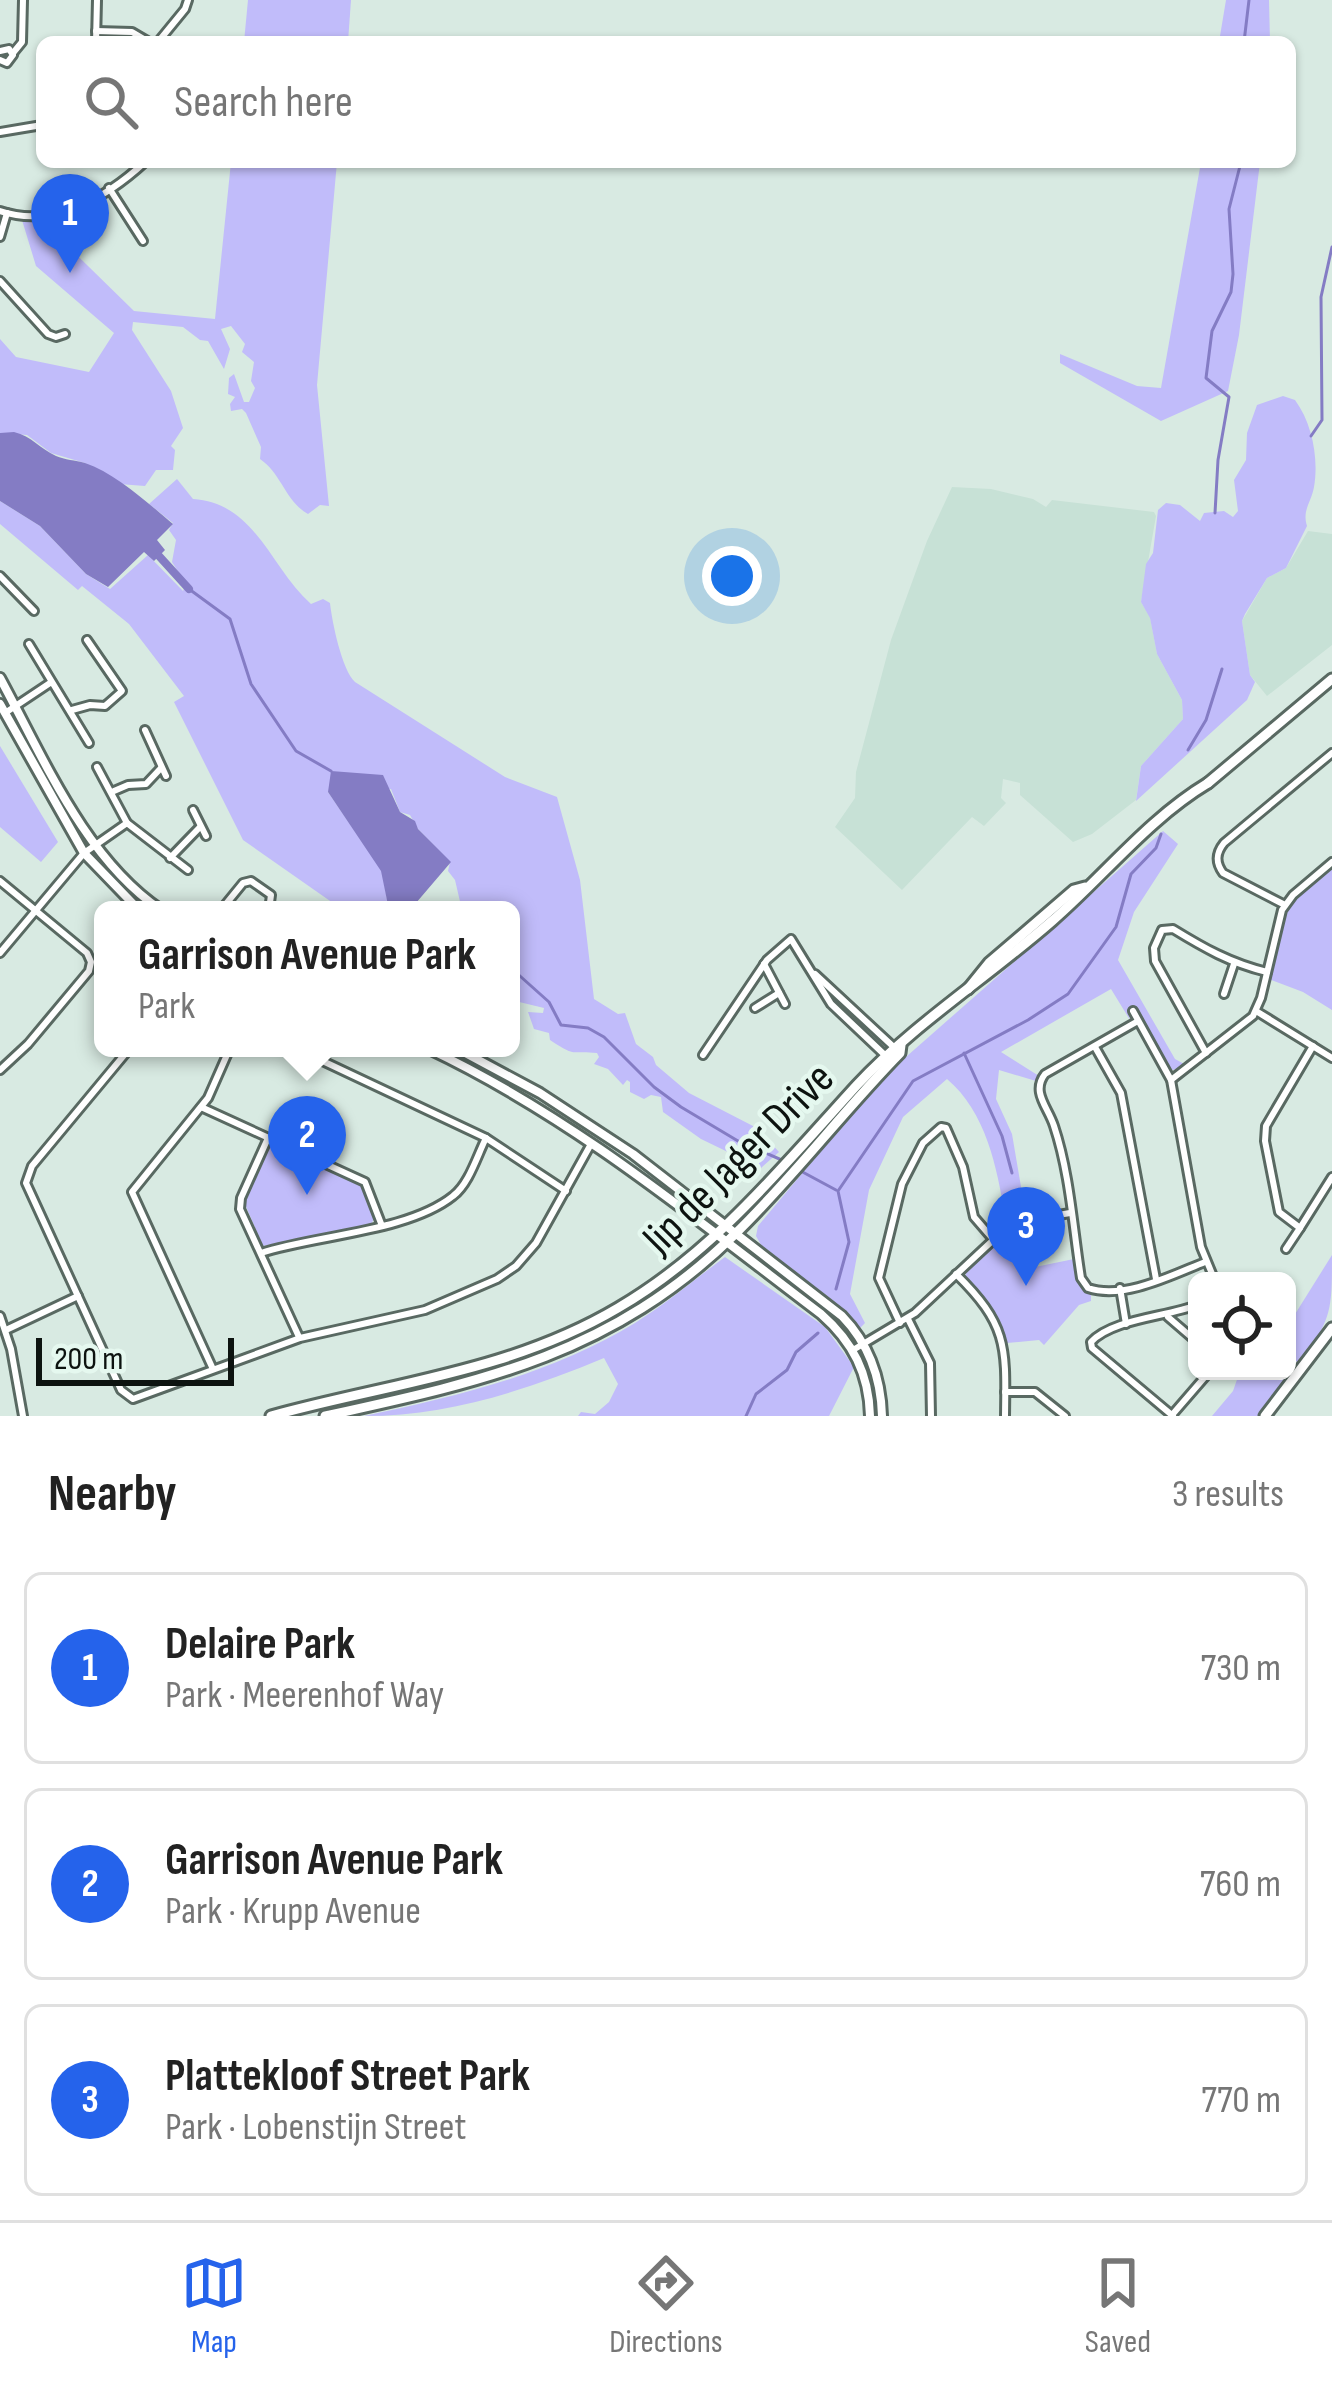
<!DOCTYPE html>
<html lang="en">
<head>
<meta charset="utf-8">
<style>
	body { margin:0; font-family:"Sofia Sans Condensed",sans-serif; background:#f2f2f2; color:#222 }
	.controls { position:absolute; right:36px; bottom:36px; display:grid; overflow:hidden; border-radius:18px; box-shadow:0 3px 9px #0004 }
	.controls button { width:108px; height:108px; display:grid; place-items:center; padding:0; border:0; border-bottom:3px solid #e0e0e0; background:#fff; color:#222; font:60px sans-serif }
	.scale { position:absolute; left:36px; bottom:30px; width:198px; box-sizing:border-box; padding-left:12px; border:6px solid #0d1310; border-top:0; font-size:33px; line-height:42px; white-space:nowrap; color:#0d1310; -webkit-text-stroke:9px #e5f8ef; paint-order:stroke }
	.you { position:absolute; left:732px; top:576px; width:42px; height:42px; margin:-30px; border:9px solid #fff; border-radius:50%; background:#1a73e8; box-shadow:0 0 0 18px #1a73e833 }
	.badge { display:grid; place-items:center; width:78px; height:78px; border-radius:50%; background:#2563eb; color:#fff; font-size:39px; font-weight:700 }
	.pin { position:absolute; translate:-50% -99px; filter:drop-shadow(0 3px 6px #0008) }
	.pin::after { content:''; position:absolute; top:63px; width:42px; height:36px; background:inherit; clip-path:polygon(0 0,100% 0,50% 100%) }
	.popup { position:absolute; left:94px; top:901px; width:426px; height:156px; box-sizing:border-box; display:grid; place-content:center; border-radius:18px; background:#fff; filter:drop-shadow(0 3px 9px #0005); font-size:39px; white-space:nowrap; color:#767676 }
	.popup b { font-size:45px; color:#222 }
	.popup::after { content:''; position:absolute; left:50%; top:100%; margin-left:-24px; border:24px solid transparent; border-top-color:#fff }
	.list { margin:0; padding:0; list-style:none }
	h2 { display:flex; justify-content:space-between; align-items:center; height:156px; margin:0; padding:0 48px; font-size:51px }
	h2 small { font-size:39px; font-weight:400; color:#767676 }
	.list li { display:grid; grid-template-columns:78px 1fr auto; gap:36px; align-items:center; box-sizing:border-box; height:192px; margin:0 24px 24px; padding:0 24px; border:3px solid #e0e0e0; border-radius:18px }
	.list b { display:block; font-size:45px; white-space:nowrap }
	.list p { margin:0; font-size:39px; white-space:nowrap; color:#767676 }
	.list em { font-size:39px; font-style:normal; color:#767676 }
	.icon { flex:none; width:66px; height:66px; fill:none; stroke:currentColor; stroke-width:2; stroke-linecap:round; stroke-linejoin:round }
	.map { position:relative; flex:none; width:1332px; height:1416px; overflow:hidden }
	.search { position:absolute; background:#fff; box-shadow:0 3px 9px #0004; left:36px; right:36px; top:36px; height:132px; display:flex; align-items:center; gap:30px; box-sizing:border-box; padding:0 42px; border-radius:18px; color:#767676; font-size:45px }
	.sheet { height:804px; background:#fff }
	nav { display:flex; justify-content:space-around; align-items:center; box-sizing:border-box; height:168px; border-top:3px solid #e0e0e0; background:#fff; font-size:33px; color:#767676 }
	nav a { display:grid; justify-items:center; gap:6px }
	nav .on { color:#2563eb }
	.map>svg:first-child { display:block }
	.built { fill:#c7e1d6 }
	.green { fill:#c1bcfa }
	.water { fill:#847cc4 }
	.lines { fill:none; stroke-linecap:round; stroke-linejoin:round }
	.stream { stroke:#847cc4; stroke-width:3 }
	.canal { stroke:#847cc4; stroke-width:8 }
	.minor-casing { stroke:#596962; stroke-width:12 }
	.tertiary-casing { stroke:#596962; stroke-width:14 }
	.secondary-casing { stroke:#596962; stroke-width:15 }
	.minor { stroke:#fff; stroke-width:6 }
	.tertiary { stroke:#fff; stroke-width:8 }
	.secondary { stroke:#fff; stroke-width:9 }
	.labels { text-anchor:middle; stroke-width:9; stroke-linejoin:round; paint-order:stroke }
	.street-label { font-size:45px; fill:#0d1310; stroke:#e5f8ef }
</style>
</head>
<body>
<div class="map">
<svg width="1332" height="1416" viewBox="0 0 1332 1416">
	<rect width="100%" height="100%" fill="#d8eae2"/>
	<g class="built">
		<path d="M952,487l39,2 42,10 13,8 6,-7 102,12 2,4 -15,86 9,15 7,37 25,46 1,19 -42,47 -5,34 -44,34 -19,8 -53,-47v-12l-17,-4 -2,19 5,5 -22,23 -12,-9 -70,73 -67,-63 20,-29 1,-26 35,-132 36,-99z"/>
		<path d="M1308,531l24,3v111l-65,51 -17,-21 -8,-54 25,-43 19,-10z"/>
	</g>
	<g class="green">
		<path d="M248,0h103l-3,42h-104z"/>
		<path d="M1226,0h43l1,42h-51z"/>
		<path d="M231,162h106l-20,223 12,121 -9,-1 -12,9c-23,-13 -26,-40 -48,-55l1,-12 -15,-34 -4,-4 -11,2 -1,-7 5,-7 -7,-3 1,-16 5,-4 10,28h5l6,-14 -4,-7 3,-19 -12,-10 3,-8 -14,-18 -10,3 9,20 -6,20 -16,-28 -8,-1 -17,-13 -50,-5 -1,8 39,61 12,37 -12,18 4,4 -2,20h-17l-11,16 -26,-2 -34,-21 -34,-10 -24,-18 -27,-2v-94l16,18 73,15 25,-39 -78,-67 -14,-46 20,1 92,90 81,8z"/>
		<path d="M1201,162h59l-21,173 -11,56 -67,30 -101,-58v-9l77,32 24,2z"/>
		<path d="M1283,396l12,4c17,23 24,58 19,87 -3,16 -12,23 -7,39l-21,42 -19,10 -22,36 -3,7 8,54 5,7 -8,18 -111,101 5,-35 42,-47 -1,-19 -25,-46 -7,-36 -9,-16 5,-38 7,-11 5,-43 8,-7 14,2 20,16 4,-8 20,-2 9,6 5,-6 -4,-31 12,-20 1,-27 10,-28z"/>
		<path d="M177,479l16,20c63,4 78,70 118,105l12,-5 7,4c2,19 12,67 25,79l150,95 52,20 23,83 14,119 24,15 7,-1 11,31 17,13 3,8 33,28 64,33 6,16 8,-3 12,13 -18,16 -60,-29 -38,-27 -2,-15 -10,-2 -7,4 -14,-7v-10l-3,-2 -4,5 -15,-16 -14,-5 5,-7 -2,-4c-27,-3 -20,5 -47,-13l-1,-7 -15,-4 -6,-17 15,1 1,-5 -33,-8v-90h-49l-7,-30 -7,-9 2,-9 -32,-33 -8,-14 -10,-3 -9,-23 -63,3 54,79 7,39h-46l-100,-70 -69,-138 10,-6 -55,-72 -47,-38 -4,4 -78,-66v-23l40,25 46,48 24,15 38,-34 35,36 3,-7 -14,-22 4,-22 -7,-10 4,-7 -24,-19z"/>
		<path d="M0,746l58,96 -17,20 -41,-35z"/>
		<path d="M1163,831l15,13 -44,68 -16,48 57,99 11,6 -13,5 -5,-3 -34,-60 -6,3 2,10 -19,-31 -110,63 38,24 -3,5 -37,-11 -3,29 16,35 14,82 -16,6 -5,-6c-8,-49 -19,-104 -58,-137l-44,38 -34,73 -19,104 15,29 -5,5 -24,-25 -75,-58 -5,-9 2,-10 124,-148z"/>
		<path d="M1332,866v144l-29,-18 -34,-13 16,-69z"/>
		<path d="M270,1146l90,37 6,6 8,30 -3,5 -108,22 -19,-44z"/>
		<path d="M1027,1224l8,43 39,-8 5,22 12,12v8l-12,4 -35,40 -5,-5 -32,3 -19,-38 -23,-29c9,-23 39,-45 62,-52z"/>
		<path d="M1332,1255c0,56 0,63 -32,108l-13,-6v-37l5,-1z"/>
		<path d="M725,1257l100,70 29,40 -25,49h-251l3,-4 14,2 14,-12 9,-18 -14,-26c-77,32 -156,58 -240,58 95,-20 187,-42 271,-93 32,-20 60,-44 90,-66z"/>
		<path d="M1287,1367l2,14 -29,35h-48l21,-25 7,-20h47z"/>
	</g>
	<g class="water">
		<path d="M14,432c18,4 26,17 42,24 9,4 19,4 29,7 30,10 63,40 88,61l-16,16 8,10 -11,11 -10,-9 -36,35 -22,-13 -46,-48 -40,-25v-68z"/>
		<path d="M331,771l52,4 17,37 15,9 3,8 33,33 -41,48h-21l-8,-39 -53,-79z"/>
	</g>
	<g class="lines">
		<g class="stream">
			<path d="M1244,42l5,-42"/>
			<path d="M1311,436l11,-16 -1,-123 11,-50"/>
			<path d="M1215,513l3,-53 11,-63 -23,-19 6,-47 19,-39 2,-18 -4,-65 12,-47"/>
			<path d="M189,589l41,30 21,65 45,67 35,20"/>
			<path d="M1188,750l18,-30 16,-51"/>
			<path d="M511,968l38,34 12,23 27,3 16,9 50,50 27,20 57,34 46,20"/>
			<path d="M964,1053l38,83 10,37"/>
			<path d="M797,1169l39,21"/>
			<path d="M836,1289l13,-47 -11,-51 75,-110 115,-61 40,-26 48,-67 15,-53 25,-26 5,-14"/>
			<path d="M746,1416l10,-22 31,-24 9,-18 22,-19"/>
		</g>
		<path class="canal" d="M159,556l30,33"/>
		<g class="minor-casing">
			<g id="minor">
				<path d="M96,31l36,1 17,10"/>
				<path d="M96,42l1,-42"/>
				<path d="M158,42l27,-33 3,-9"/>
				<path d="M0,51l9,-2 4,6 -6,8 -7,-3"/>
				<path d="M13,53l9,-11 1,-42"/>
				<path d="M0,132l42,-7"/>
				<path d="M109,188l34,53"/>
				<path d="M0,211c53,18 106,-13 145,-49"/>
				<path d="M0,237l7,-24"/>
				<path d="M0,281l48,53 8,3 9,-3"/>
				<path d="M0,576l34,35"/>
				<path d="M29,644l60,99"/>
				<path d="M72,710l18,-5 15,1 17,-15 -35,-51"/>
				<path d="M5,713l45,-30"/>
				<path d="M145,730l21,46"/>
				<path d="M97,767l30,56"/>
				<path d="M114,791l14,-6 18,-1 15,-16"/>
				<path d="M193,810l13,26"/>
				<path d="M170,858l30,-31"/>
				<path d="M0,881l87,72 4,9 -2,9 -61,73 -28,26"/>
				<path d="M1285,905l-62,-32c-8,-11 -7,-20 1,-30l108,-90"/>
				<path d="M221,910l22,-27 8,-2 20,14 -2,15"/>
				<path d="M0,953l84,-100 43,-30 61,47"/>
				<path d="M764,964l21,40"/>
				<path d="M815,974l83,77"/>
				<path d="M1224,994l10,-30"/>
				<path d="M755,1008l24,-15"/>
				<path d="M1133,1011l38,69 30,167 14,34"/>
				<path d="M1256,1011l76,47"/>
				<path d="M1138,1021l-93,53c-14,18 3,33 9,52 16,48 19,102 27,152l7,10c36,12 84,-13 117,-26"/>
				<path d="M1313,1046l-47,80 -1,15 14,71 21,16 32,-51"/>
				<path d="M1095,1047l26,46 35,186"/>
				<path d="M130,1048l-98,118 -6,17 95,207 12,9 167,-61 125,-28 72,-31 19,-13 20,-23 55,-99"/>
				<path d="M295,1048l191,90 80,53"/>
				<path d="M1206,1053l-51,-92 -1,-13 8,-18 11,-1c31,19 57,34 94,43"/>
				<path d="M703,1055l64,-95 24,-21 40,65 58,55"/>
				<path d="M1171,1080l82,-64 8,-18 21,-88 11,-15 39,-33"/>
				<path d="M201,1107l164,75 17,44"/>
				<path d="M268,1138l-27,60 -1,11 59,128"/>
				<path d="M1286,1249l14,-21"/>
				<path d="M261,1253c55,-18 147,-21 192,-57 16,-12 24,-40 33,-58"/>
				<path d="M956,1274c52,51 50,73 49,142"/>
				<path d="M1120,1288l6,36"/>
				<path d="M0,1316l11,33 12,67"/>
				<path d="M1168,1317l29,25"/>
				<path d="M908,1319l22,44 1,53"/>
				<path d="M900,1323l-21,-45 23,-94 21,-41 18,-16 5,1 17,39 11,50 19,22"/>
				<path d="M6,1330l72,-34"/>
				<path d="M853,1350l62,-37 90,-84 13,-7 52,-9"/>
				<path d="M212,1367l-80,-175 76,-94 22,-50"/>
				<path d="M1005,1392h30l30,24"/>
				<path d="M1172,1415l38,-44"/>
				<path d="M1173,1416l-81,-68 -1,-6c21,-23 75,-25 106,-37"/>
			</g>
		</g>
		<g class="tertiary-casing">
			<g id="tertiary">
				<path d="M0,678c43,79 85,181 161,232"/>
				<path d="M0,704l84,149 55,57"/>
				<path d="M427,1048c146,69 267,170 394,266 32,28 48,60 49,102"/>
				<path d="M456,1048l84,45 93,61 209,162c27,28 39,61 40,100"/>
			</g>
		</g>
		<g class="secondary-casing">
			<g id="secondary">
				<path d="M1208,783l124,-104"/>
				<path d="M968,989l21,-26 85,-73 11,-3"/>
				<path d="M271,1416c119,-33 239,-44 347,-108 96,-56 165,-142 239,-223 57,-61 131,-108 195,-164 51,-44 96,-102 156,-138"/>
				<path d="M325,1416c160,-35 287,-62 409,-181 59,-57 109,-124 166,-182l1,-8"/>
				<path d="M1265,1416l67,-88"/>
			</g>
		</g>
		<use href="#minor" class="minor"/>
		<use href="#tertiary" class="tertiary"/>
		<use href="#secondary" class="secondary"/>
	</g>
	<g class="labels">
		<g class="street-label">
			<text transform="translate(737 1157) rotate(-45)" y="16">Jip de Jager Drive</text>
		</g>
	</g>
</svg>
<div class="controls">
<button><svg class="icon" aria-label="locate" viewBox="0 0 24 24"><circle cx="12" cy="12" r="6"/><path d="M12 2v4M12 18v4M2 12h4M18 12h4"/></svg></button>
</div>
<div class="scale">200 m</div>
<div class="you"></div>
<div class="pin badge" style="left:70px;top:273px">1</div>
<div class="pin badge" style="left:307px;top:1195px">2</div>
<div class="popup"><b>Garrison Avenue Park</b>Park</div>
<div class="pin badge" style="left:1026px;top:1286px">3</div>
<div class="search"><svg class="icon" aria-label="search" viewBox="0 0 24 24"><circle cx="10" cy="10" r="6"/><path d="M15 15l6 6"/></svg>Search here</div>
</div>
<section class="sheet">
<h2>Nearby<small>3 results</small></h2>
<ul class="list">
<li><span class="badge">1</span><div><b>Delaire Park</b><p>Park · Meerenhof Way</p></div><em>730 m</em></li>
<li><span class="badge">2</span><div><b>Garrison Avenue Park</b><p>Park · Krupp Avenue</p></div><em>760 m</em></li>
<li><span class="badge">3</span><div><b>Plattekloof Street Park</b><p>Park · Lobenstijn Street</p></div><em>770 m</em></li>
</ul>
</section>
<nav>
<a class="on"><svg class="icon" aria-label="map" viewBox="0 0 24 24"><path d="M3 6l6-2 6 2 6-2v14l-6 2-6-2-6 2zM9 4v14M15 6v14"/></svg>Map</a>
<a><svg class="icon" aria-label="directions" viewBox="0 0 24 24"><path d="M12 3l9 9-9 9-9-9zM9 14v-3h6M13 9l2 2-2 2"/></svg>Directions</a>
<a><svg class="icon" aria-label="saved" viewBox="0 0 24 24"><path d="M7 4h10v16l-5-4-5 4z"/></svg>Saved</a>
</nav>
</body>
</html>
